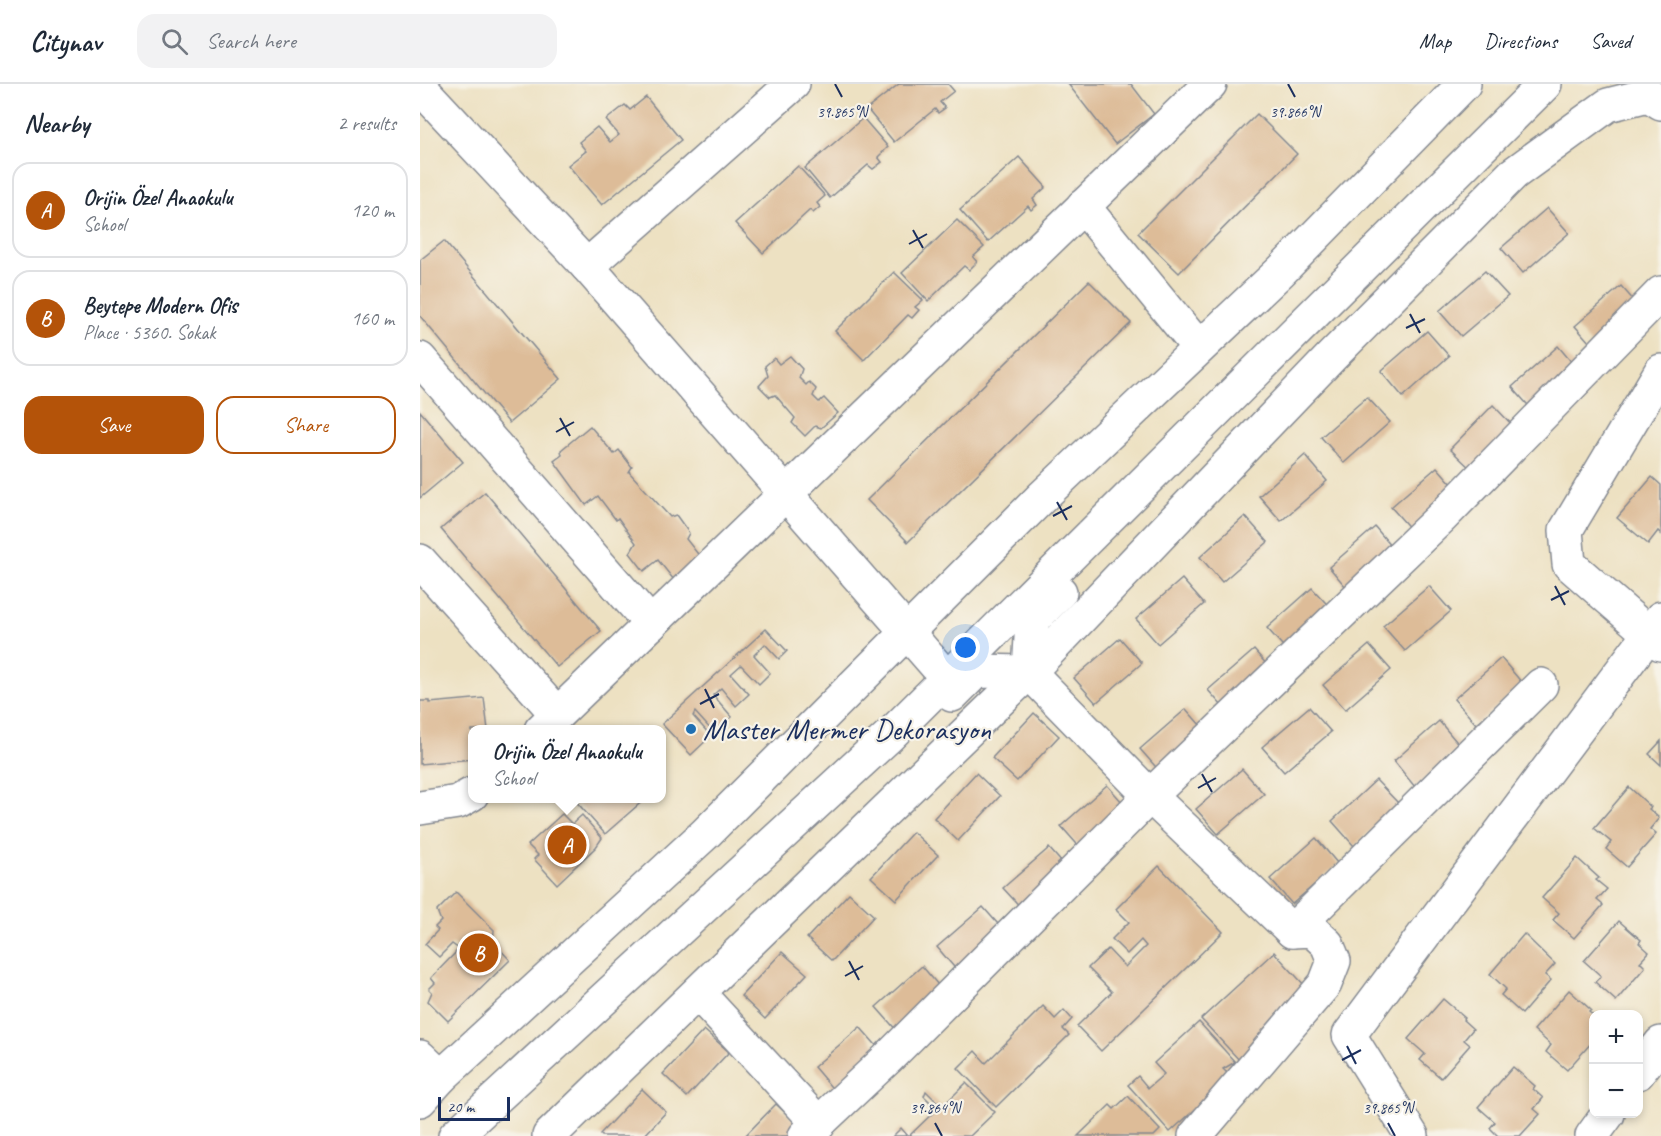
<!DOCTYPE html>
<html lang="en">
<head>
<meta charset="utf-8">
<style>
	body { margin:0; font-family:Caveat,sans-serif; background:#f2f2f3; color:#1f2937 }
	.controls { position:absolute; right:18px; bottom:18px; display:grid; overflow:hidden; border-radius:12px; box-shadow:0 3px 9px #0003 }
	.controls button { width:54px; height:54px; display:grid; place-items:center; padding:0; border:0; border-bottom:2px solid #e0e1e3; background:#fff; color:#1f2937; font:30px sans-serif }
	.scale { position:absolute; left:18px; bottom:15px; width:72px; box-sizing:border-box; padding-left:6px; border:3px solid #1b2f5e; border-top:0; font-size:16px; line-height:21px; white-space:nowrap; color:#1b2f5e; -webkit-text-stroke:4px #f7f3e8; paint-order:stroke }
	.you { position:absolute; left:546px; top:564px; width:21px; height:21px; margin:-15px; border:4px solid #fff; border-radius:50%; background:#1a73e8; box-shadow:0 0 0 9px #1a73e833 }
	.badge { display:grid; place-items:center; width:39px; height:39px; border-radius:50%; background:#b45309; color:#fff; font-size:20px; font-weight:700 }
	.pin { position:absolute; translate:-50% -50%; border:3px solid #fff; box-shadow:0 2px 6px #0006 }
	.popup { position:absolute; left:48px; top:641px; width:198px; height:78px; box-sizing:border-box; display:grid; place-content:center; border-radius:12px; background:#fff; filter:drop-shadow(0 2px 4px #0005); font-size:20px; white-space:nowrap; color:#747a83 }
	.popup b { font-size:22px; color:#1f2937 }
	.popup::after { content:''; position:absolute; left:50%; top:100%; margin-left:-12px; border:12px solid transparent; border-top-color:#fff }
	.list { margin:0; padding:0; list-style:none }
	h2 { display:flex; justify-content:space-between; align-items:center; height:78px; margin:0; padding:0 24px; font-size:26px }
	h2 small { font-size:20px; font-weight:400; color:#747a83 }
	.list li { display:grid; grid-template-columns:39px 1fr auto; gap:18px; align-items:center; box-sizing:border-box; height:96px; margin:0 12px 12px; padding:0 12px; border:2px solid #e0e1e3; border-radius:18px }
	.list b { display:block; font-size:22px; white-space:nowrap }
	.list p { margin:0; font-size:20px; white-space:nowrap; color:#747a83 }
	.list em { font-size:20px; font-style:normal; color:#747a83 }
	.actions { display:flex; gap:12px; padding:18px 24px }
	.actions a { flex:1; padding:14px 0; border:2px solid #b45309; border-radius:18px; text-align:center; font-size:21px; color:#b45309 }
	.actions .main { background:#b45309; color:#fff }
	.icon { flex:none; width:33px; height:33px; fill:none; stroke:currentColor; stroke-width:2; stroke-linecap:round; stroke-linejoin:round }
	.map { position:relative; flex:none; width:1241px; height:1052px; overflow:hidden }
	header { display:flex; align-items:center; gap:36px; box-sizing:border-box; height:84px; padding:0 30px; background:#fff; border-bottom:2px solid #e0e1e3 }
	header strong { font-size:28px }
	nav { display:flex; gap:33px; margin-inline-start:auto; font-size:21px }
	.search { width:420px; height:54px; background:#f2f2f3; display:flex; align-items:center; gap:15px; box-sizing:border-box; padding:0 21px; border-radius:18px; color:#747a83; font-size:22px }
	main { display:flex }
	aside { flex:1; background:#fff }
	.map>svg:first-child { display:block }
	.building { fill:#ddbc98 }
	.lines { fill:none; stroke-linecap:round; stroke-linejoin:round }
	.minor-casing { stroke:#848890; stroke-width:36 }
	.minor { stroke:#fff; stroke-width:33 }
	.ticks { fill:none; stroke:#1b2f5e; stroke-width:2 }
	.poi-dot { fill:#1f6fb2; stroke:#f7f3e8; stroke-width:2 }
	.labels { text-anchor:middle; stroke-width:4.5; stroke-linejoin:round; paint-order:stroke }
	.poi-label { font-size:30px; fill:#1b2f5e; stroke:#f7f3e8; text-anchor:start }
	.ticks-label { font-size:15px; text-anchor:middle; fill:#1b2f5e; stroke:#f7f3e8; stroke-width:4.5; stroke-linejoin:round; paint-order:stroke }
</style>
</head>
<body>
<header>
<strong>Citynav</strong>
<div class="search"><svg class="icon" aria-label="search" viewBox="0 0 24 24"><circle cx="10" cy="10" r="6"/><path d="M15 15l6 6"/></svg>Search here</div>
<nav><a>Map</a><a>Directions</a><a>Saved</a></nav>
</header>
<main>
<aside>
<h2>Nearby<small>2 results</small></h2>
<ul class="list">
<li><span class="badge">A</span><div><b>Orijin Özel Anaokulu</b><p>School</p></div><em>120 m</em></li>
<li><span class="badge">B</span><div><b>Beytepe Modern Ofis</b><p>Place · 5360. Sokak</p></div><em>160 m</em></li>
</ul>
<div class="actions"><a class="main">Save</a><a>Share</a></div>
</aside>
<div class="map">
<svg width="1241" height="1052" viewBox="0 0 1241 1052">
	<rect width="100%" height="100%" fill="#f7f3e8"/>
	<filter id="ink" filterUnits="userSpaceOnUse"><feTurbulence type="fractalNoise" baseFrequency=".0167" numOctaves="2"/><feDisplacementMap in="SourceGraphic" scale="12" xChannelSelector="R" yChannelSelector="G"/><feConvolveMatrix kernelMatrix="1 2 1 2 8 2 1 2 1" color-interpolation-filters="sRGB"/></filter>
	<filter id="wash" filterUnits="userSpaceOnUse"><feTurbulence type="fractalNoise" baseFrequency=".008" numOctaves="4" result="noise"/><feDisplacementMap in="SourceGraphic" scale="24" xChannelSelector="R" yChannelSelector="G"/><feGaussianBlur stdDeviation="1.35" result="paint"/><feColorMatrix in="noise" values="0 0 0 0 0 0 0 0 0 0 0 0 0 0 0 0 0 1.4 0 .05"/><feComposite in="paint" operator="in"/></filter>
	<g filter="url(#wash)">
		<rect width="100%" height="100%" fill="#ede1c2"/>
		<g id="blocks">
			<g class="building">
				<path d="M479,0h49l6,7 -14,11 5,6 -7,5 -3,-4 -41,33 -27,-33z"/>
				<path d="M648,0h63l23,30 -39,30z"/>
				<path d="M226,13l35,43 -79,65 -34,-40 18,-14 -7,-9 18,-15 13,15 9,-7 -13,-15 19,-15 5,5z"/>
				<path d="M837,30l40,40 -118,119 -41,-40z"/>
				<path d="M443,34l25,29 -10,10 4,5 -9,7 -5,-4 -38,33 -25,-30z"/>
				<path d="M599,73l27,30 -13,12 4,6 -6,5 -3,-4 -40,36 -28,-32z"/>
				<path d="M378,82l27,30 -8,7 3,4 -7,6 -3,-3 -47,43 -28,-30z"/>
				<path d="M1127,124l22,25 -46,40 -22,-25z"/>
				<path d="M537,136l27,27 -11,10 4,5 -8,8 -5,-4 -36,35 -26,-28z"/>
				<path d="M24,157l117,138 -52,44 -89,-107v-56z"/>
				<path d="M1065,187l23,25 -47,40 -22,-25z"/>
				<path d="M474,188l29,28 -8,7 4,3 -7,8 -4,-3 -44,45 -29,-29z"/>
				<path d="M669,197l42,42 -223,219 -41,-42z"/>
				<path d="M1201,202l22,25 -46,40 -22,-25z"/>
				<path d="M1007,247l22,25 -46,41 -22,-26z"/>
				<path d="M1138,262l22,26 -46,40 -22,-25z"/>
				<path d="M370,272l12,13 -3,9 7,7 3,-3 7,7 -3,7 6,6 5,-4 14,15 -17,15 -6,-2 -10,10 -13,-13 3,-5 -20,-23 -5,2 -11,-11 9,-10 -3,-10 9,-8 5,6z"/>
				<path d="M947,313l23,25 -46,41 -23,-26z"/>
				<path d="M1073,321l23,24 -42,43 -24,-23z"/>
				<path d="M0,327l43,51 -43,36z"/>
				<path d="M170,342l24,28 5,-4 13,17 -3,5 41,45 6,-2 13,18 -3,6 15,19 -27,22 -16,-20 -14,11 -14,-18 6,-10 -18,-25 -2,2 -18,-24 -12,9 -32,-44 8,-6 -1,-5z"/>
				<path d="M885,371l22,26 -46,40 -22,-25z"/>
				<path d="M1017,383l22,25 -46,40 -22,-25z"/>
				<path d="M1232,393l9,8v49l-3,-3 -10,13 -31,-26z"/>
				<path d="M65,408l116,139 -44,36 -116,-138z"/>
				<path d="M825,432l23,26 -46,40 -22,-25z"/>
				<path d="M955,443l22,26 -46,40 -22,-26z"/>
				<path d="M762,495l22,25 -46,40 -22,-25z"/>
				<path d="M1009,502l22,25 -46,40 -22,-25z"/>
				<path d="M892,504l23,25 -46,40 -22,-25z"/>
				<path d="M346,545l21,22 -8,8 -14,-15 -11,11 16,18 -11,11 -18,-19 -10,9 18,20 -13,12 -15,-18 -8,7 19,22 -18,16 -19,-21 -2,4 18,20 -20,19 -29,-31z"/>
				<path d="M700,554l22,25 -46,40 -22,-25z"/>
				<path d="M949,561l22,25 -46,40 -22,-25z"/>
				<path d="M834,566l22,25 -46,40 -22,-25z"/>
				<path d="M1081,574l22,26 -47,40 -22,-25z"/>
				<path d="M64,614l4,32h-16v29l-52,5v-63h10v2z"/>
				<path d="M889,623l22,25 -47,40 -22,-25z"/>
				<path d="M766,625l22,25 -46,40 -22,-25z"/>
				<path d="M614,629l25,23 -42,45 -25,-23z"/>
				<path d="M1019,637l22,26 -46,40 -21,-26z"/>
				<path d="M1241,657v24l-12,-11z"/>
				<path d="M822,685l22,25 -46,40 -22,-25z"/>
				<path d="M556,689l24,23 -42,45 -24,-23z"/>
				<path d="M956,696l23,24 -45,42 -22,-25z"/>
				<path d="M687,701l23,26 -47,40 -22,-25z"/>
				<path d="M1209,703l22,20 -2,2 10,9 -9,11 6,5 -29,33 -21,-18 5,-7 -17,-14z"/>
				<path d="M153,714h73l-41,36z"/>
				<path d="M142,730l10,10 10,-9 20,23 -6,9 -39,37 -23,-25 4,-4 -10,-10z"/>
				<path d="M493,748l25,23 -42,45 -25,-23z"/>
				<path d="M896,754l22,26 -46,40 -22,-25z"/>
				<path d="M629,764l22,25 -45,40 -23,-25z"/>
				<path d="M1157,774l22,20 -3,2 11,9 -10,11 6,5 -29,33 -21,-18 6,-7 -17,-15z"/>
				<path d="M739,782l64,66 -122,119 -24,-25 35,-34 -24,-24 20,-19 17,18 21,-21 -5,-6 -14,14 -15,-15 17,-17 -13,-13z"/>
				<path d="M36,808l38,38 -1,12 17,18 -62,61 -20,-20 4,-9 -3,-3 6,-6 -4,-5 28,-29 -7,-5 -13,13 -14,-13 13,-14 -3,-3 6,-6 -4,-10z"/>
				<path d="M429,809l25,23 -42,45 -25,-23z"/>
				<path d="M563,823l22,25 -46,41 -22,-26z"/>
				<path d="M1199,837l22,19 -2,3 10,9 -9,10 5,5 -29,34 -21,-19 6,-6 -17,-15z"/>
				<path d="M1104,850l31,30 -10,11 6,5 -29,34 -21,-19 5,-6 -16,-15z"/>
				<path d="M362,868l25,22 -42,45 -24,-23z"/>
				<path d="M854,868l33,36 -66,74 -40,-43z"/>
				<path d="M502,882l22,26 -46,40 -22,-25z"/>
				<path d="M1149,906l22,20 -2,2 5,4v12l-4,4 4,8 -27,30 -21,-18 5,-7 -17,-15z"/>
				<path d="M1023,915l22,19 -2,2 10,9 -9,11 6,5 -29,33 -21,-18 5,-6 -17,-15z"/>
				<path d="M623,922l12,13 9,-9 8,9 -9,10 6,6 -73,72 -38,-39 17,-17 11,12z"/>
				<path d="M779,938l36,40 -12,7 8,8 -61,55 -42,-47 10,-9 10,12 16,-14 -10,-11z"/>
				<path d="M440,943l22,25 -46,41 -22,-26z"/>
				<path d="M284,946l25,22 -42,45 -24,-23z"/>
				<path d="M1093,983l22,19 -2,3 10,9 -9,11 6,5 -20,22h-22l-8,-8 5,-6 -17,-15z"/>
				<path d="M546,999l29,29 -25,24h-61l28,-27 -13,-13 2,-5 16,16z"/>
				<path d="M222,1005l24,23 -22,24h-42l-2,-2z"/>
				<path d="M708,1012l32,34 -6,6h-76l32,-31 4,4z"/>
				<path d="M356,1020l24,23 -9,9h-46z"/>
				<path d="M481,1044l7,8h-15z"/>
			</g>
		</g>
	</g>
	<g filter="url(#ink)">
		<use href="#blocks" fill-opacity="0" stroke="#848890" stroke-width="1.5"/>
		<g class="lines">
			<g class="minor-casing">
				<g id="minor">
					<path d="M0,3l167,179 360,412"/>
					<path d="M663,122l116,142"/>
					<path d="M167,182l206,-182"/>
					<path d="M0,275l231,265"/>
					<path d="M1241,287l-95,159 3,34 92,80"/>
					<path d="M0,477l137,153"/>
					<path d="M609,588l3,-51 28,-29"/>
					<path d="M532,611l24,-24 53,1 121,124 142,135 20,-1 15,14 7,17 -9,23 -130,152"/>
					<path d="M121,646l669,-646"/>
					<path d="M0,724l38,-6 14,-8"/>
					<path d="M872,847l249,-246"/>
					<path d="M278,909l121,131"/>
					<path d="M0,973l21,20"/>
					<path d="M1218,989l23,-30"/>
					<path d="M0,1016l21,-23 264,-243 339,-339 237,-224 183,-187"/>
					<path d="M35,1052l434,-400 656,-652"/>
					<path d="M129,1052l480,-464 303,-316 181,-182 95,-69 40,-10 13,8"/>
					<path d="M385,1052l82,-77 263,-263 293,-280 218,-223"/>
					<path d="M992,1052l-63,-101 312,-417"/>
					<path d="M1172,1052l16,-22"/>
				</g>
			</g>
			<use href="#minor" class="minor"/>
		</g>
	</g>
	<path class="ticks" d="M415,0l7,13M868,0l7,13M493,146l10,18M489,160l18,-10M990,230l10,19M986,244l19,-9M140,334l10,18M136,348l18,-10M637,418l10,18M633,432l19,-10M1135,502l10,19M1131,516l18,-9M285,605l9,19M280,620l19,-10M782,690l10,18M778,704l18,-10M429,877l10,19M425,892l18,-10M927,962l9,18M922,976l19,-10M515,1039l7,13M968,1039l7,13"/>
	<circle class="poi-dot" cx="271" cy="645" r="6"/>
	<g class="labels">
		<g class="poi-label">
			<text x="283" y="655">Master Mermer Dekorasyon</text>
		</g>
	</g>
	<g class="ticks-label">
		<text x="422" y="33">39.865°N</text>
		<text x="875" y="33">39.866°N</text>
		<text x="515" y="1029">39.864°N</text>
		<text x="968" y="1029">39.865°N</text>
	</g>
</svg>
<div class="controls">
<button>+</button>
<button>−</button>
</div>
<div class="scale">20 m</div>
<div class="you"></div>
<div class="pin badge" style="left:147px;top:761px">A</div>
<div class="popup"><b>Orijin Özel Anaokulu</b>School</div>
<div class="pin badge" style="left:59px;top:869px">B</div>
</div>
</main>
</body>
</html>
